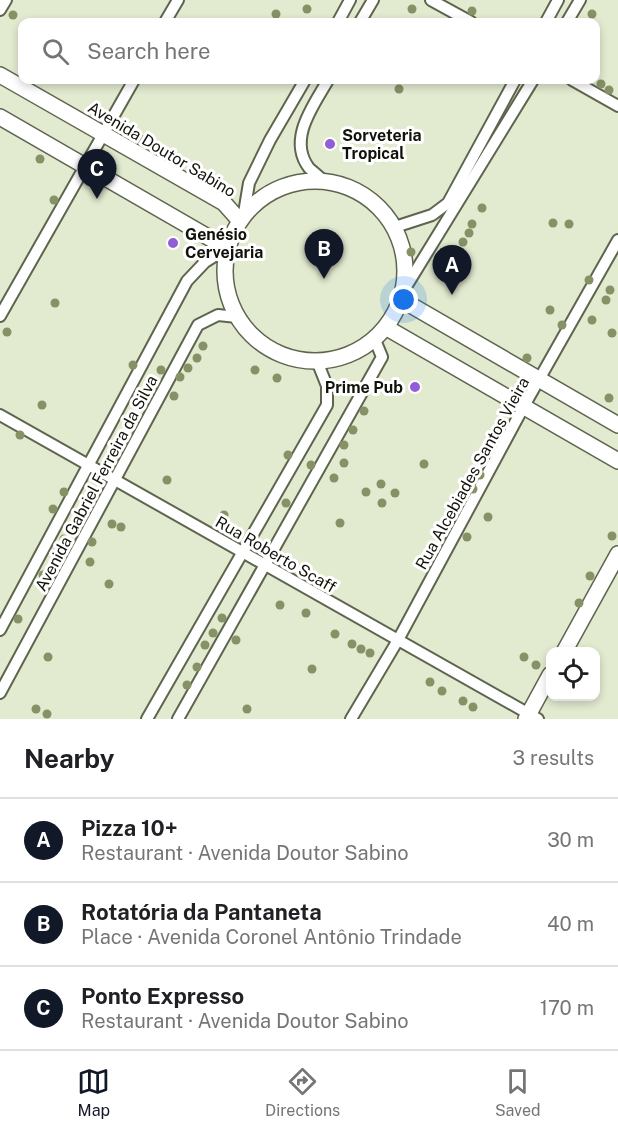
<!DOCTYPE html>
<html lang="en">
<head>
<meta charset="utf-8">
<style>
	body { margin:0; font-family:"Public Sans",sans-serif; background:#f2f2f2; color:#202124 }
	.controls { position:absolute; right:18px; bottom:18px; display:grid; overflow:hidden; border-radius:12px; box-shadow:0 3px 9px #0003 }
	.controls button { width:54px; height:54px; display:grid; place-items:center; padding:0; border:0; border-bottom:2px solid #e0e0e0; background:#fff; color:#202124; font:30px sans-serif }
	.you { position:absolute; left:404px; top:300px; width:21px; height:21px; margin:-15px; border:4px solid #fff; border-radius:50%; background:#1a73e8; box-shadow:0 0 0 9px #1a73e833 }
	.badge { display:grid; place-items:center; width:39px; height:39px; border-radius:50%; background:#111827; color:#fff; font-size:20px; font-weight:700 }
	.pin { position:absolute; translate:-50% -50px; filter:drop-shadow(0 2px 3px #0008) }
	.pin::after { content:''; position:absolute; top:32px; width:21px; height:18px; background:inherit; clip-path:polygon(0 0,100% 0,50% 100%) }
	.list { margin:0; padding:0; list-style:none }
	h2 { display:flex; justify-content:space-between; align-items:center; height:78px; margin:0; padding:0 24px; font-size:26px }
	h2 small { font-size:20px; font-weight:400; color:#757577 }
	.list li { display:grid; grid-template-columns:39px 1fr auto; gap:18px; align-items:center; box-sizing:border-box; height:84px; padding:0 24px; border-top:2px solid #e0e0e0 }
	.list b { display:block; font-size:22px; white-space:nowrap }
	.list p { margin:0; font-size:20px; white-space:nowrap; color:#757577 }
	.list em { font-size:20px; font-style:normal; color:#757577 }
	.icon { flex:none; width:33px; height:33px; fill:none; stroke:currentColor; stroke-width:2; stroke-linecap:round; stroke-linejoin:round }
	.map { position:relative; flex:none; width:618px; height:719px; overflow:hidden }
	.search { position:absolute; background:#fff; box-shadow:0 3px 9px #0003; left:18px; right:18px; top:18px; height:66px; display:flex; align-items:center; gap:15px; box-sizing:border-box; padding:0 21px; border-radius:12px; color:#757577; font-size:22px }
	.sheet { height:330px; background:#fff }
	nav { display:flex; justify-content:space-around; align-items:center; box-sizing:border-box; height:84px; border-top:2px solid #e0e0e0; background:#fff; font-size:16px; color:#757577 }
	nav a { display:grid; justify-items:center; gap:3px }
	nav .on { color:#111827 }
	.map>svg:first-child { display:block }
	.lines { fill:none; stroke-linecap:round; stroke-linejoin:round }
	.street-casing { stroke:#5e654f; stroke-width:14 }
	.secondary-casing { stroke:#5e654f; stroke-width:18 }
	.street { stroke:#fff; stroke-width:10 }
	.secondary { stroke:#fff; stroke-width:15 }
	.tree { fill:#879166 }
	.poi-dot { fill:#935dd6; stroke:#fff; stroke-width:2 }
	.labels { text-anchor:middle; stroke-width:6; stroke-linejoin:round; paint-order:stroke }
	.poi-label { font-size:16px; font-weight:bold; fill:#11130b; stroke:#fff; text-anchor:start }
	.street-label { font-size:16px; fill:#11130b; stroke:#fff }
</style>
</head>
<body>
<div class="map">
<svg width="618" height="719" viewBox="0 0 618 719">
	<rect width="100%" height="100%" fill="#e2ead0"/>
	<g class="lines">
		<g class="street-casing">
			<g id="street">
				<path d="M431,0l40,22"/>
				<path d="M0,10l6,-10"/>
				<path d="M165,22l13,-22"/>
				<path d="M338,22l12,-22"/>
				<path d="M360,22l13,-22"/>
				<path d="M546,22l12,-22"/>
				<path d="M567,22l13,-22"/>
				<path d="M572,80l46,26"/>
				<path d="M323,181c-4,-5 -10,-9 -14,-13 -22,-29 5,-63 19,-88"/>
				<path d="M244,213l5,-30 21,-43 35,-60"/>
				<path d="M395,227l37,-12 16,-12 67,-123"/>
				<path d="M404,290l129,-210"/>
				<path d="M0,316l134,-236"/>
				<path d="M0,415l538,304"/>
				<path d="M0,630l187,-349 18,-19 22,-14"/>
				<path d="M0,693l198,-368 20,-10 19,2"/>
				<path d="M147,719l180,-314v-19l-10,-25"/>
				<path d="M178,719l204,-362 -7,-17"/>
				<path d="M351,719l47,-79 126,-234 94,-166"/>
			</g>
		</g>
		<g class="secondary-casing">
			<g id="secondary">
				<path d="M0,75l224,128 16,18"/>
				<path d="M0,117l227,131"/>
				<circle cx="315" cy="271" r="90"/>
				<path d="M402,300l216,125"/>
				<path d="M387,328l231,133"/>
				<path d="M564,652l54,-98"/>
				<path d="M526,719l24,-44"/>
			</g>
		</g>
		<use href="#street" class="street"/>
		<use href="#secondary" class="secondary"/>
	</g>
	<g class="tree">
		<circle cx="307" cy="9" r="4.5"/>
		<circle cx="412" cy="9" r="4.5"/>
		<circle cx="472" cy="11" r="4.5"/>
		<circle cx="276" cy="14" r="4.5"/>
		<circle cx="592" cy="14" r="4.5"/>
		<circle cx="13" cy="15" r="4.5"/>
		<circle cx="601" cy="84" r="4.5"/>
		<circle cx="399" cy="89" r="4.5"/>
		<circle cx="609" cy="90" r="4.5"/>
		<circle cx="141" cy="139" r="4.5"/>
		<circle cx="40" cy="159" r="4.5"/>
		<circle cx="54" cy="200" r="4.5"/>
		<circle cx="482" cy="208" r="4.5"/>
		<circle cx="553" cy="223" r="4.5"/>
		<circle cx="472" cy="224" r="4.5"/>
		<circle cx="569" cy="224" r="4.5"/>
		<circle cx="469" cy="233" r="4.5"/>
		<circle cx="463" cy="242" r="4.5"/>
		<circle cx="411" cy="252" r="4.5"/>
		<circle cx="589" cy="280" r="4.5"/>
		<circle cx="610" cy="290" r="4.5"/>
		<circle cx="606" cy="300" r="4.5"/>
		<circle cx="55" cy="303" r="4.5"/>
		<circle cx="550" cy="310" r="4.5"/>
		<circle cx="592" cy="320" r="4.5"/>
		<circle cx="562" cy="325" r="4.5"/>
		<circle cx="7" cy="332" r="4.5"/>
		<circle cx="612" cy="333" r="4.5"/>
		<circle cx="203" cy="346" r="4.5"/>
		<circle cx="197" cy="358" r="4.5"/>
		<circle cx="527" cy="358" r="4.5"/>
		<circle cx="133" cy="365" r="4.5"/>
		<circle cx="188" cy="368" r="4.5"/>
		<circle cx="161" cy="370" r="4.5"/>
		<circle cx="255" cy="370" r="4.5"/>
		<circle cx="180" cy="377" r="4.5"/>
		<circle cx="277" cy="378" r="4.5"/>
		<circle cx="174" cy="396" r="4.5"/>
		<circle cx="609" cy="398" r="4.5"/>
		<circle cx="42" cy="405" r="4.5"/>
		<circle cx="364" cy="411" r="4.5"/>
		<circle cx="353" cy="430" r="4.5"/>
		<circle cx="20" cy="435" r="4.5"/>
		<circle cx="344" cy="445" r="4.5"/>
		<circle cx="288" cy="455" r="4.5"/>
		<circle cx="344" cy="463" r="4.5"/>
		<circle cx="424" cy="464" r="4.5"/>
		<circle cx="311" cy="465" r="4.5"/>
		<circle cx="480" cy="475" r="4.5"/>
		<circle cx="334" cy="478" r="4.5"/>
		<circle cx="167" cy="480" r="4.5"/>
		<circle cx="381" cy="484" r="4.5"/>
		<circle cx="473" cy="489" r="4.5"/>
		<circle cx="64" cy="492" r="4.5"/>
		<circle cx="366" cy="492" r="4.5"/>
		<circle cx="395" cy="493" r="4.5"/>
		<circle cx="286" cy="503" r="4.5"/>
		<circle cx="382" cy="503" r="4.5"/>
		<circle cx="83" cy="507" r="4.5"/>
		<circle cx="53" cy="509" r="4.5"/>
		<circle cx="224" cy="515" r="4.5"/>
		<circle cx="488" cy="517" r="4.5"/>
		<circle cx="340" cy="523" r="4.5"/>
		<circle cx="112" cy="524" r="4.5"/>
		<circle cx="121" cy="527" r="4.5"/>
		<circle cx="612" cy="536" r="4.5"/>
		<circle cx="467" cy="537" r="4.5"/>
		<circle cx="64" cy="539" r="4.5"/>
		<circle cx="92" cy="542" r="4.5"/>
		<circle cx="59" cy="556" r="4.5"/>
		<circle cx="90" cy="562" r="4.5"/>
		<circle cx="43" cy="575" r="4.5"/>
		<circle cx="590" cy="576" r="4.5"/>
		<circle cx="109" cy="584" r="4.5"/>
		<circle cx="579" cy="603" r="4.5"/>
		<circle cx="280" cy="605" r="4.5"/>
		<circle cx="306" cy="613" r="4.5"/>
		<circle cx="222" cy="618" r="4.5"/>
		<circle cx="18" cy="619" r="4.5"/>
		<circle cx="213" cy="633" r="4.5"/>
		<circle cx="335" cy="634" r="4.5"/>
		<circle cx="236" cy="640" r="4.5"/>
		<circle cx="352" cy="644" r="4.5"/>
		<circle cx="205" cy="645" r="4.5"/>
		<circle cx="361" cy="649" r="4.5"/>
		<circle cx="370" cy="653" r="4.5"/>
		<circle cx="48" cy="657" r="4.5"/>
		<circle cx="524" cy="657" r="4.5"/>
		<circle cx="536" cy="665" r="4.5"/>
		<circle cx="197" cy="667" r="4.5"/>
		<circle cx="312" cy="669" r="4.5"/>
		<circle cx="430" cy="682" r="4.5"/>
		<circle cx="187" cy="685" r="4.5"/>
		<circle cx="442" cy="691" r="4.5"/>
		<circle cx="463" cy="701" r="4.5"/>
		<circle cx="473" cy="707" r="4.5"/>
		<circle cx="36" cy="709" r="4.5"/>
		<circle cx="247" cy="709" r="4.5"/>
		<circle cx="47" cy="714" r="4.5"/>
	</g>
	<g class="poi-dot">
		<circle cx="330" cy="144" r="6"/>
		<circle cx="173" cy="243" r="6"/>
		<circle cx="415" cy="387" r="6"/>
	</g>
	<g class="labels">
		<g class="poi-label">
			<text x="342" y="141">Sorveteria<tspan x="342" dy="18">Tropical</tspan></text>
			<text x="185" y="240">Genésio<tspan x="185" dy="18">Cervejaria</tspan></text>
			<text x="403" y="393" text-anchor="end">Prime Pub</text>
		</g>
		<g class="street-label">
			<text transform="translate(162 149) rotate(31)" y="6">Avenida Doutor Sabino</text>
			<text transform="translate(472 473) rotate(-61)" y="6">Rua Alcebiades Santos Vieira</text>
			<text transform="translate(96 483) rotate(-62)" y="6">Avenida Gabriel Ferreira da Silva</text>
			<text transform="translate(276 554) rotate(30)" y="6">Rua Roberto Scaff</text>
		</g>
	</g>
</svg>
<div class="controls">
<button><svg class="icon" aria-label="locate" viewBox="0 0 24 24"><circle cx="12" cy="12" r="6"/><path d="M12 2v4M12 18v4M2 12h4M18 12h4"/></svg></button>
</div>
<div class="you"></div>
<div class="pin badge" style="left:452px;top:295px">A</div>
<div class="pin badge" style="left:324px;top:279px">B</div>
<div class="pin badge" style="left:97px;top:199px">C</div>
<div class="search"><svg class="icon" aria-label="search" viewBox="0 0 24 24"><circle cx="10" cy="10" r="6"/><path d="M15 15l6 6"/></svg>Search here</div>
</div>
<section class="sheet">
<h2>Nearby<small>3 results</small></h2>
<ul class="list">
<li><span class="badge">A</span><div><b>Pizza 10+</b><p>Restaurant · Avenida Doutor Sabino</p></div><em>30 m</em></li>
<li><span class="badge">B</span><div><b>Rotatória da Pantaneta</b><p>Place · Avenida Coronel Antônio Trindade</p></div><em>40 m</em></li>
<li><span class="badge">C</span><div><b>Ponto Expresso</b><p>Restaurant · Avenida Doutor Sabino</p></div><em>170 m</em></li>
</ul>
</section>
<nav>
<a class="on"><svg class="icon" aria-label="map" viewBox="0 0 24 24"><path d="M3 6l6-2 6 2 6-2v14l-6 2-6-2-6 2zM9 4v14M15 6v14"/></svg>Map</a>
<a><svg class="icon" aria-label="directions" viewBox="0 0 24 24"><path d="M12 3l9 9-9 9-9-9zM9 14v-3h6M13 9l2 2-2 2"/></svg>Directions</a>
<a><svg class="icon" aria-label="saved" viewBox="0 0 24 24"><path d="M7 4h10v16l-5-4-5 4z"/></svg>Saved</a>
</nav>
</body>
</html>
